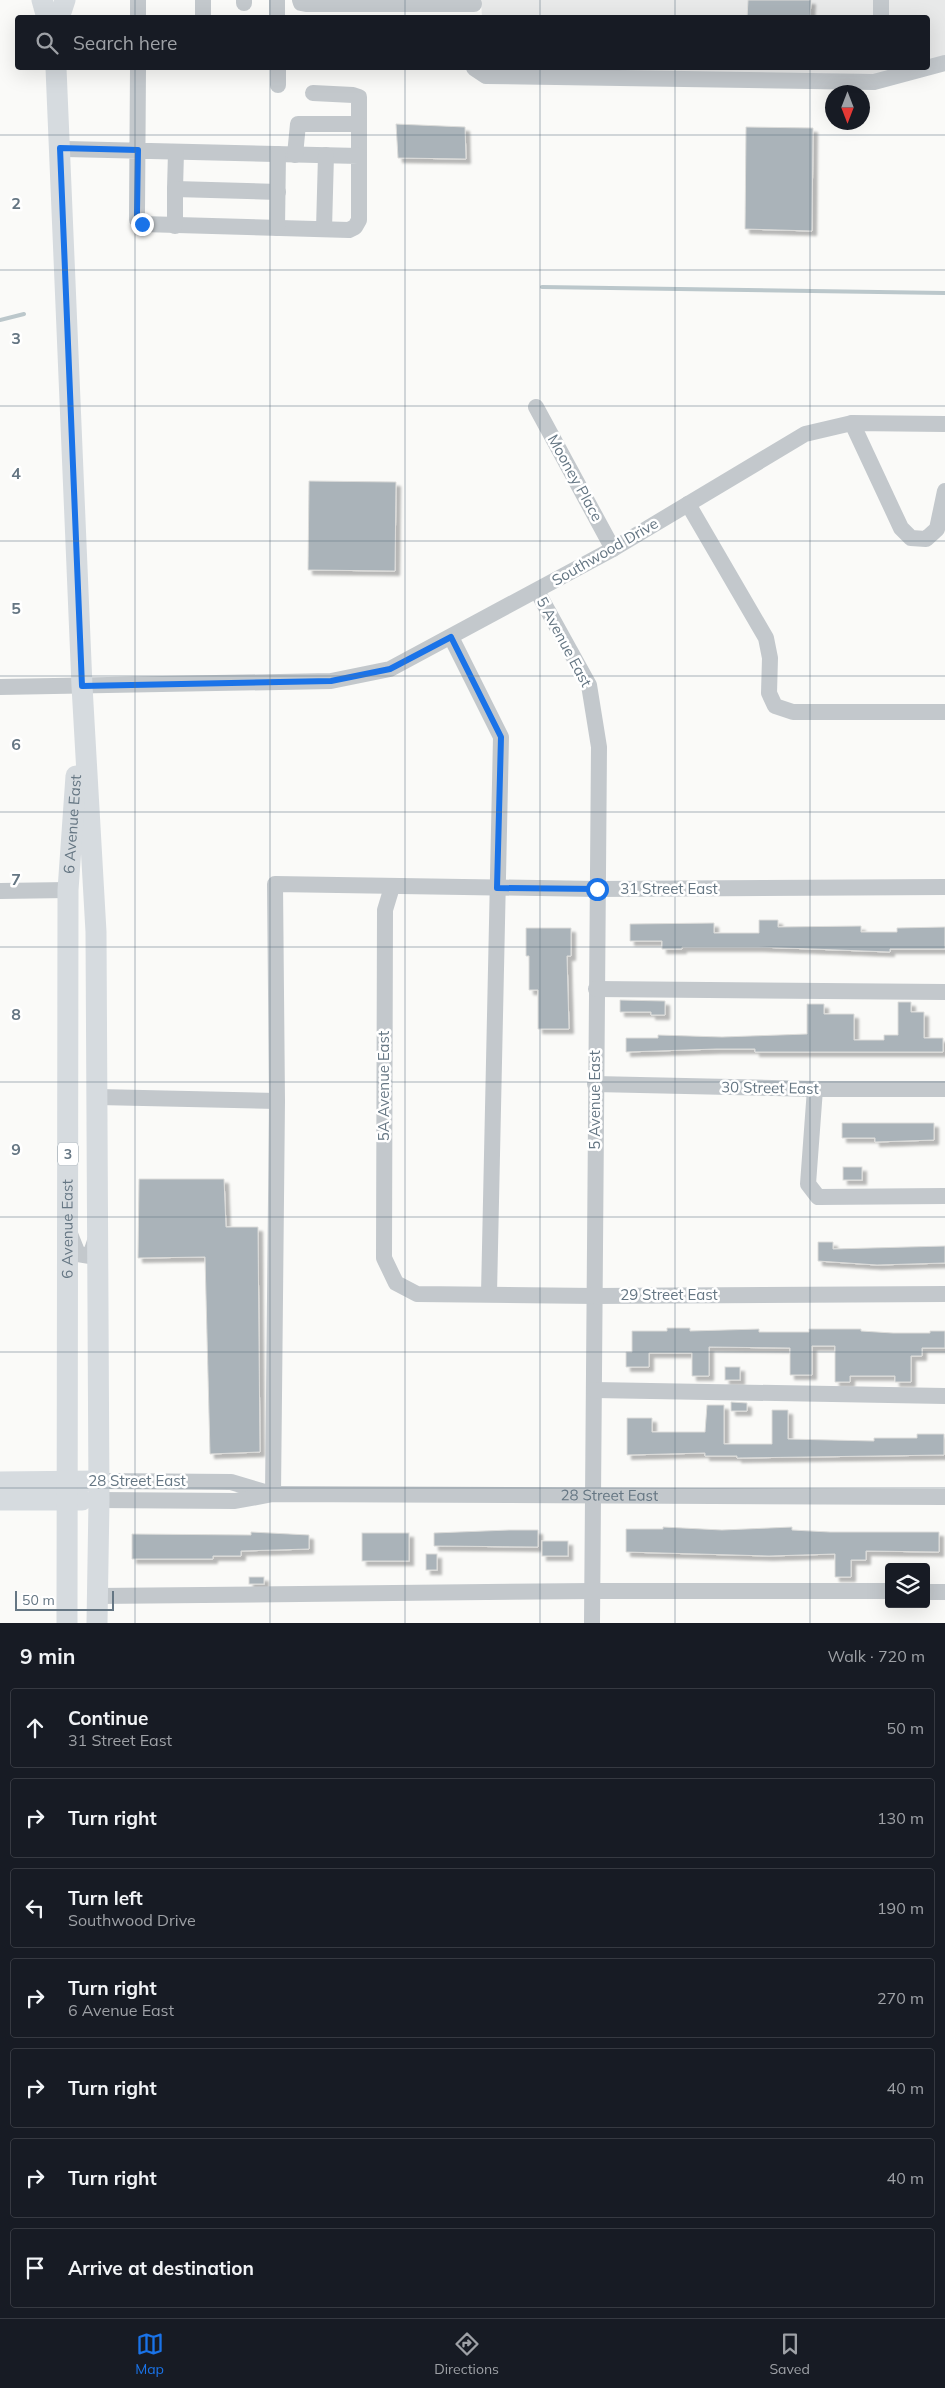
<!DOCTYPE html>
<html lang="en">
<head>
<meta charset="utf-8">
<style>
	body { margin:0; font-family:Mulish,sans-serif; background:#20242c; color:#f1f3f6 }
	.controls { position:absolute; right:15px; bottom:15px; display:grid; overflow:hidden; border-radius:5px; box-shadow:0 5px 20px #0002 }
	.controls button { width:45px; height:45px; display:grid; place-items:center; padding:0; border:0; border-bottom:1px solid #363941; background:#171b24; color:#f1f3f6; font:25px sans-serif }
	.compass { position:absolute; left:825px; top:85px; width:45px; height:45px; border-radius:50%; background:#171b24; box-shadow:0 5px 20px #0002; rotate:180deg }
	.scale { position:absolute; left:15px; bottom:12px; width:99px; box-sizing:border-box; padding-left:5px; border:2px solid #657683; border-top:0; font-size:14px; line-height:18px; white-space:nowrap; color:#657683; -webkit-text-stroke:4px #fff; paint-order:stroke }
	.stop { position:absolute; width:15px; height:15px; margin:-11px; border:4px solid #1a73e8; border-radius:50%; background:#fff }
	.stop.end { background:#1a73e8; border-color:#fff; box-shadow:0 1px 5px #0008 }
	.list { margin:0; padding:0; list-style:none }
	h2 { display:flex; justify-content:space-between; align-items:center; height:65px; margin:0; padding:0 20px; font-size:21px }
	h2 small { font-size:16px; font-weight:400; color:#9ea1a6 }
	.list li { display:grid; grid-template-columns:32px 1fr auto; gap:15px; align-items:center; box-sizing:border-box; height:80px; margin:0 10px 10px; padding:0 10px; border:1px solid #363941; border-radius:5px }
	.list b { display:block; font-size:19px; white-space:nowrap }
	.list p { margin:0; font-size:16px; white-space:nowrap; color:#9ea1a6 }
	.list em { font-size:16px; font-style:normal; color:#9ea1a6 }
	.icon { flex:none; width:28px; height:28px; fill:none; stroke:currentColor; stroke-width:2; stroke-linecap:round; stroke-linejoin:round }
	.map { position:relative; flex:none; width:945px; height:1623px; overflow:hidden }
	.search { position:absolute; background:#171b24; box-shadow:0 5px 20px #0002; left:15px; right:15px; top:15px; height:55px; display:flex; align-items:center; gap:12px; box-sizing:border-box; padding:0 18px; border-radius:5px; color:#9ea1a6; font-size:19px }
	.sheet { height:695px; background:#171b24 }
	nav { display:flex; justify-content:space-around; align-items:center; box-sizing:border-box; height:70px; border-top:1px solid #363941; background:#171b24; font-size:14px; color:#9ea1a6 }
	nav a { display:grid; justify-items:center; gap:2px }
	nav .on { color:#1a73e8 }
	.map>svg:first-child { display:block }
	.built { fill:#e8e9e9 }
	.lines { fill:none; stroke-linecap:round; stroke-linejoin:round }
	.stream { stroke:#bbc7cb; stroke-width:4 }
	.building { fill:#aab3b9; stroke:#dcdcda; filter:url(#shadow) }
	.minor { stroke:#c3c8cc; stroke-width:16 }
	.major { stroke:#d6dbdf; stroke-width:21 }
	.route { stroke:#1a73e8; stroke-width:6 }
	.grid { fill:none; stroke:#657683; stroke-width:1; stroke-opacity:0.55 }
	.labels { text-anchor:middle; stroke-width:5; stroke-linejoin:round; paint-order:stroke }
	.shield { fill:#fff; stroke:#939fa8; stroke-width:1 }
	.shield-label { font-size:14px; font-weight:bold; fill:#657683 }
	.street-label { font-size:15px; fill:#657683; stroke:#fff }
	.grid-label { font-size:16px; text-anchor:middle; font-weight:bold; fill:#657683; stroke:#fff; stroke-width:5; stroke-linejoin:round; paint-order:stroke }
</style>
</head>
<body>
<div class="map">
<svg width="945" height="1623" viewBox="0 0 945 1623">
	<defs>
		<filter id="shadow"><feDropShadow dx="4.5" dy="4.5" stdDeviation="1" flood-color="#0004"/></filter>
	</defs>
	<rect width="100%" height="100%" fill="#fafaf8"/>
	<path class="built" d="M481,0h464v63l-71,19 -388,-6v-8h442v-50h-446z"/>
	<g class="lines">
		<g class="stream">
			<path d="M542,287l403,6"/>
			<path d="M0,320l24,-6"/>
		</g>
	</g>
	<g class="building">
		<path d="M748,0h63l-1,18h-63z"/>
		<path d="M396,124l69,3 1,32 -68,-1z"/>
		<path d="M746,127l67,1 -1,103 -67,-2z"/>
		<path d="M309,481l87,1 -1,89 -87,-1z"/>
		<path d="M759,920h19v7l83,-1v6h36v-4l48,-1v22h-55v3l-131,-5h-77v2h-20v-8h-32v-17l84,-1v10h45z"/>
		<path d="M526,928h45v28h-4l2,73h-31v-39h-9v-34h-3z"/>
		<path d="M620,1000l45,1v14h-14v-3h-31z"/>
		<path d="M898,1002h13v10h13v26h19v14h-188v-3h-39l-90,3v-14h32v-3l64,2 85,-3v-30h17v10h30v26h30v-5h14z"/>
		<path d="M842,1123h92v17l-59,2v-4h-33z"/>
		<rect x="843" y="1167" width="19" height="13"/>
		<path d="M139,1179h85l2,48h32l2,225 -50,2 -5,-197 -67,1z"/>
		<path d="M818,1242h15v7l112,-3v17l-68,2 -59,-4z"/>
		<path d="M667,1328h23v3l69,-2v3h50v-3h52v2l32,2h37v-2h15v17h-23v8h-11v26h-16v-6h-45v6h-15v-36h-23v29h-22v-27l-81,-1v29h-17v-23h-43v14h-23v-15h6v-21h35z"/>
		<rect x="725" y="1367" width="15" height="13"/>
		<path d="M731,1402l16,1v8h-16z"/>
		<path d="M707,1405h17v39h48v-34h16v29l86,2v-3h43v-4h27v21l-207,3v-2h-32v-3l-78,2v-37h25v14h53z"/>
		<path d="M663,1527l59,3 70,-3v3l38,2h109v20l-73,-1v9h-15v17h-16v-23l-66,2 -143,-4v-23h37z"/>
		<path d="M509,1530h29v17l-104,-1v-13z"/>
		<path d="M251,1532l58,3v14l-68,2v5h-28v3h-81v-25l119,1z"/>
		<rect x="362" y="1533" width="47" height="28"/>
		<rect x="542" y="1541" width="26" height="15"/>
		<rect x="426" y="1554" width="11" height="16"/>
		<rect x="249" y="1577" width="15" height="7"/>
	</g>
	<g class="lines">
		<g class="minor">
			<path d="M203,0v18"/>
			<path d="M277,0v18"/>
			<path d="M300,0l1,3 5,1h168"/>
			<path d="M244,3v-3"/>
			<path d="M138,18v-18"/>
			<path d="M881,18v-18"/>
			<path d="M278,68v17"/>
			<path d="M474,68l12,8 388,6 71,-19"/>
			<path d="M313,93l40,2 6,2v59"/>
			<path d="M60,149c100,2 200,5 299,7v64l-4,7 -6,3 -207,-6 -5,-4v-8l1,-144"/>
			<path d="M295,155l3,-31h61"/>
			<path d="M175,189l1,-37"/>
			<path d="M175,226v-37l103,3"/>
			<path d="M277,228l1,-74"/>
			<path d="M324,229l2,-74"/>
			<path d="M536,407l77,142"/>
			<path d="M852,423l49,105 10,10 15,1 11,-10 8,-38"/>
			<path d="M688,504l78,134 4,20 -1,35 6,13 18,6h152"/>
			<path d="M537,591l52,94 10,62 -7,876"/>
			<path d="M451,637l50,100 -12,557"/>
			<path d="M0,687l331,-6 59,-12 223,-120 192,-115 47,-11 93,1"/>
			<path d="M392,887l-7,23 -1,348 12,25 21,11 178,2 350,-2"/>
			<path d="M0,891l68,-1"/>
			<path d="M596,989l349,3"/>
			<path d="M595,1084l220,5h130"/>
			<path d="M815,1089l-7,95 10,13 127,-1"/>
			<path d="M98,1097l179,4"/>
			<path d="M70,1234l8,20 12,2 6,-18"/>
			<path d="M594,1390l351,6"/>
			<path d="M98,1481l133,1 37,11"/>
			<path d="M273,1494l4,-393 -2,-217 322,5 348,-2"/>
			<path id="s1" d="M99,1500l136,1 38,-7 672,3"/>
			<path d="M926,1592h19"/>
			<path d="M97,1596l495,-5h297"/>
		</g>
		<g class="major">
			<path d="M42,0l5,18"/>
			<path d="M59,18l6,-18"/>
			<path d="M56,68l26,618 14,246 3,568 -2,123"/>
			<path d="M0,1482l98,-1"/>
			<path d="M0,1500h82"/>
			<path id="s2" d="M67,1623l1,-733 8,-114"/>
		</g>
	</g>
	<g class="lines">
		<path class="route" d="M142,224l-5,-4v-8l1,-62 -78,-2 22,538 249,-5 59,-12 61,-32 50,100 -4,151 100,1"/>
	</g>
	<path class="grid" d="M135,0v18M270,0v18M405,0v18M540,0v18M675,0v18M810,0v18M135,68v1555M270,68v1555M405,68v1555M540,68v1555M675,68v1555M810,68v1555M0,135h945M0,270h945M0,406h945M0,541h945M0,676h945M0,812h945M0,947h945M0,1082h945M0,1217h945M0,1352h945M0,1488h945"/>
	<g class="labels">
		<rect class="shield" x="58" y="1142.5" width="20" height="23" rx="4"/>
		<g class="shield-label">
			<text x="68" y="1159">3</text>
		</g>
		<g class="street-label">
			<text transform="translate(575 478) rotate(61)" y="5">Mooney Place</text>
			<text transform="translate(605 552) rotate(-30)" y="5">Southwood Drive</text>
			<text transform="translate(564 642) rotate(62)" y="5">5 Avenue East</text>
			<text dy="5" stroke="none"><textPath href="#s2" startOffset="799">6 Avenue East</textPath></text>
			<text x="669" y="894">31 Street East</text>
			<text transform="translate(384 1086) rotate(-90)" y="5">5A Avenue East</text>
			<text transform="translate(770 1088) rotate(1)" y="5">30 Street East</text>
			<text transform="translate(595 1100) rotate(-90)" y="5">5 Avenue East</text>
			<text dy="5" stroke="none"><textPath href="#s2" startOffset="394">6 Avenue East</textPath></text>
			<text x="669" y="1300">29 Street East</text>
			<text x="137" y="1486">28 Street East</text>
			<text dy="5" stroke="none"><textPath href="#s1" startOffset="511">28 Street East</textPath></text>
		</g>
	</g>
	<g class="grid-label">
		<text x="16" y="209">2</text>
		<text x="16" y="344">3</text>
		<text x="16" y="479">4</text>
		<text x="16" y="614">5</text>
		<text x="16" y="750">6</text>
		<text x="16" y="885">7</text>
		<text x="16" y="1020">8</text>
		<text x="16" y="1155">9</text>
	</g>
</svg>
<div class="controls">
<button><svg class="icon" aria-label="layers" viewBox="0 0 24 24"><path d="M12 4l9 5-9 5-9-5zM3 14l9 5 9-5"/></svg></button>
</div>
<svg class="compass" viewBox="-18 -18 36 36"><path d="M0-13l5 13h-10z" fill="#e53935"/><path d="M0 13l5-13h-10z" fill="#9ea1a6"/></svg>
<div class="scale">50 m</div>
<div class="stop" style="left:597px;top:889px"></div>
<div class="stop end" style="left:142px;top:224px"></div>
<div class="search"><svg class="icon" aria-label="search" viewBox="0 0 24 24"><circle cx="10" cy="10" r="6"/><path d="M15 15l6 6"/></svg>Search here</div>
</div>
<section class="sheet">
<h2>9 min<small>Walk · 720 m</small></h2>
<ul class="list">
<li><svg class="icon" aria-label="ahead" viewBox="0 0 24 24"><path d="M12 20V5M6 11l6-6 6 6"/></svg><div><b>Continue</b><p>31 Street East</p></div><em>50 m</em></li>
<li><svg class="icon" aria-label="right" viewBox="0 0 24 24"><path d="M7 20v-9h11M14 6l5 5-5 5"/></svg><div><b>Turn right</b></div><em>130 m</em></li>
<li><svg class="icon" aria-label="left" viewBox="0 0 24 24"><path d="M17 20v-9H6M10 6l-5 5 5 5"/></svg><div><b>Turn left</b><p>Southwood Drive</p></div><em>190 m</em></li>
<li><svg class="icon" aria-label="right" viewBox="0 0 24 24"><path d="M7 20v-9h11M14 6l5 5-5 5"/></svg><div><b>Turn right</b><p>6 Avenue East</p></div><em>270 m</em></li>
<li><svg class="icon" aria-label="right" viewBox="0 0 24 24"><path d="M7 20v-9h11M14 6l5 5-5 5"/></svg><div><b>Turn right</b></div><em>40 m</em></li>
<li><svg class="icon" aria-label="right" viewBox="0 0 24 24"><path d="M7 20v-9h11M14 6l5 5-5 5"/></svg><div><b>Turn right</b></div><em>40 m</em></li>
<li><svg class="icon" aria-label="arrive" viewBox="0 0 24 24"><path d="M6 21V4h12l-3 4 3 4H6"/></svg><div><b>Arrive at destination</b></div></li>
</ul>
</section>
<nav>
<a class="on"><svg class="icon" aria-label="map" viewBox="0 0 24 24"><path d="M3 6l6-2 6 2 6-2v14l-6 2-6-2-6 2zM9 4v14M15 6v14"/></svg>Map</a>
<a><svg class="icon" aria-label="directions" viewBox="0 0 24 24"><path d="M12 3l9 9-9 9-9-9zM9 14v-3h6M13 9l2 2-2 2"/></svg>Directions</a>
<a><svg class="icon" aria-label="saved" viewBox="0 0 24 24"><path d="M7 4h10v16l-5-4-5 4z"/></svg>Saved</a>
</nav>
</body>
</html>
